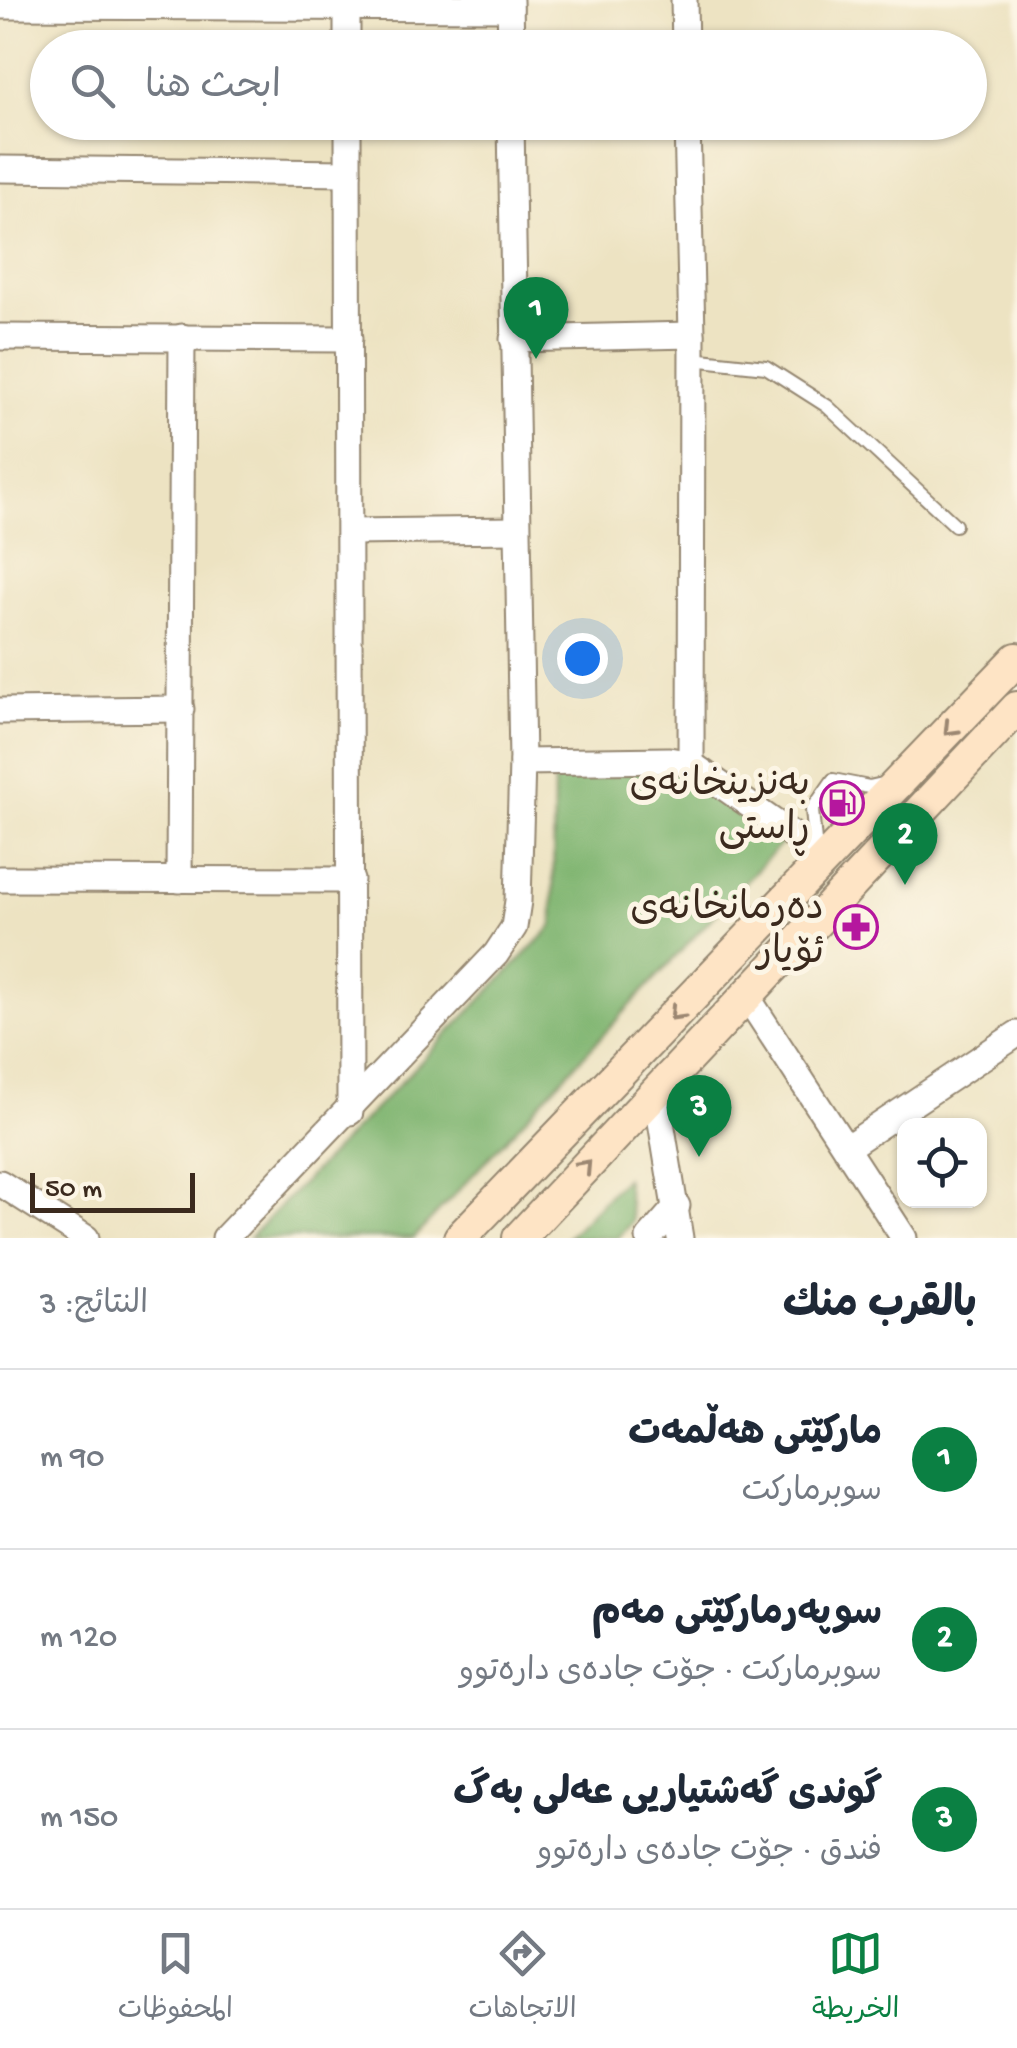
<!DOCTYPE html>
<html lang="ar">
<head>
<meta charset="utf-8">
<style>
	body { margin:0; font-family:"Gochi Hand","Playpen Sans Arabic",sans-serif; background:#f6f6f7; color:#1f2937; direction:rtl }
	.controls { position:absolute; right:30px; bottom:30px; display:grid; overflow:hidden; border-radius:20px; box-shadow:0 2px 8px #0004 }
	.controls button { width:90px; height:90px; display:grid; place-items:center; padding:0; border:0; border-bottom:2px solid #e0e1e3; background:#fff; color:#1f2937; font:50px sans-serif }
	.scale { position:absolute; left:30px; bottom:25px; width:165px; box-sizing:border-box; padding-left:10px; border:5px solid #3b2a1e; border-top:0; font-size:28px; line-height:35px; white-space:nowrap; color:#3b2a1e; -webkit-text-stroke:8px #fcf5e5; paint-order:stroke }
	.you { position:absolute; left:582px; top:658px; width:35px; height:35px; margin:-25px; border:8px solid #fff; border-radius:50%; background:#1a73e8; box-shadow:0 0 0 15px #1a73e833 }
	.badge { display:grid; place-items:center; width:65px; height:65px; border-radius:50%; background:#0b8043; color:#fff; font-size:32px; font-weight:700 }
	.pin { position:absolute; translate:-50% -82px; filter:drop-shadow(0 2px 5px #0008) }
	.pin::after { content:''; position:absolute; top:52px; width:35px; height:30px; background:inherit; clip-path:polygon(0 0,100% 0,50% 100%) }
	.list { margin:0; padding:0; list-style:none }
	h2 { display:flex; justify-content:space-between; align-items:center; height:130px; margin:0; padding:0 40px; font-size:42px }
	h2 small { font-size:32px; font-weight:400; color:#747a83 }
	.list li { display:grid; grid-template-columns:65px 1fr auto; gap:30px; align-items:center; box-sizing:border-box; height:180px; padding:0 40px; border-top:2px solid #e0e1e3 }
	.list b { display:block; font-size:38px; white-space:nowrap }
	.list p { margin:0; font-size:32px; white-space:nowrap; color:#747a83 }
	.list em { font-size:32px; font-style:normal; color:#747a83 }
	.icon { flex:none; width:55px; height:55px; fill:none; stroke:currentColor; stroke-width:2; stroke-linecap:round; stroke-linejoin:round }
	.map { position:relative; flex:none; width:1017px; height:1238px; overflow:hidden; direction:ltr }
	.search { position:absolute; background:#fff; box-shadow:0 2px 8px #0004; left:30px; right:30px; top:30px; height:110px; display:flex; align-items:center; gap:25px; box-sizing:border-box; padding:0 35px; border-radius:55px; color:#747a83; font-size:38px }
	.sheet { height:670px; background:#fff }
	nav { display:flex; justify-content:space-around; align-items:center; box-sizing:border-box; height:140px; border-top:2px solid #e0e1e3; background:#fff; font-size:28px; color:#747a83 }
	nav a { display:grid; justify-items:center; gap:5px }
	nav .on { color:#0b8043 }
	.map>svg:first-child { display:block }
	.forest { fill:#81b672; stroke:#5e7048; stroke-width:2.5 }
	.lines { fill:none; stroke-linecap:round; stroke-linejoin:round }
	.lane-casing { stroke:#948670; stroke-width:16 }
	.street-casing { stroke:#948670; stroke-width:29 }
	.secondary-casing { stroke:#948670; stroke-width:36 }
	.lane { stroke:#fff; stroke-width:12 }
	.street { stroke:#fff; stroke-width:25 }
	.secondary { stroke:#fee4c5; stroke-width:32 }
	.oneway { stroke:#9c8772 }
	.labels { text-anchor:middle; stroke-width:10; stroke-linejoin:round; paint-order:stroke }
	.poi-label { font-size:38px; fill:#3b2a1e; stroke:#fcf5e5; text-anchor:end }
</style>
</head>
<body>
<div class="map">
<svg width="1017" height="1238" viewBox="0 0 1017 1238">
	<rect width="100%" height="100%" fill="#fcf5e5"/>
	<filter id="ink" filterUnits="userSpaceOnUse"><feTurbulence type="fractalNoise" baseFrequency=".01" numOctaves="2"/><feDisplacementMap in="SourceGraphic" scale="20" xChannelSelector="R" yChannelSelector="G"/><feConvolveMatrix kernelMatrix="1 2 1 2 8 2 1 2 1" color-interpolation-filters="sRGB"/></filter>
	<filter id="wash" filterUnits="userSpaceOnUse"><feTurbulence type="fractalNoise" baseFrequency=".0048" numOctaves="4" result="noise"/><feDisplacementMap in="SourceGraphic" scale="40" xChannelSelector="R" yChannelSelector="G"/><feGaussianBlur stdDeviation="2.25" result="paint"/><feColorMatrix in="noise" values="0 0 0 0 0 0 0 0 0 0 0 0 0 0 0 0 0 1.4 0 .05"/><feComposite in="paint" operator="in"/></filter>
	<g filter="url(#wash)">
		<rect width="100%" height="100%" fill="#ede3c2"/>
		<g class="forest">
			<path d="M674,770l114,66 -374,402h-165l304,-312 1,-153z"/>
			<path d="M625,1178l7,43 -14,17h-51z"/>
		</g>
	</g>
	<g filter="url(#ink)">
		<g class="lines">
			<g class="lane-casing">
				<g id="lane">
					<path d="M692,359l74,8 61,39 128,119"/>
					<path d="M816,852l-4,-42 21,-30 36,7 18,-4"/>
				</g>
			</g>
			<g class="street-casing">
				<g id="street">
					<path d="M510,0l1,48"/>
					<path d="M684,0l1,48"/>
					<path d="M0,6l510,2"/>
					<path d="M347,7v41"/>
					<path d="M348,122l2,990"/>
					<path d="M687,122l5,213 -1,429"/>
					<path d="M0,169l348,4"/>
					<path d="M0,337l349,2"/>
					<path d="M513,339l179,-4"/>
					<path d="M350,532l165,-2"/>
					<path d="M0,711l181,-2"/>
					<path d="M522,762l147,-2 22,4 136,95"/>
					<path d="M0,879l351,1"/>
					<path d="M179,880l3,-543"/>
					<path d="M746,995l158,243"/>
					<path d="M656,1091l24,147"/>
					<path d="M846,1148l171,-114"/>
					<path d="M0,1183l86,55"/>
					<path d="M225,1238l271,-284 18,-27 4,-26 4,-139 -11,-640"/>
					<path d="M649,1238l28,-32"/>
				</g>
			</g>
			<g class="secondary-casing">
				<g id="secondary">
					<path d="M460,1238l557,-579"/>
					<path d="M519,1238l498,-530"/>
				</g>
			</g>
			<use href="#lane" class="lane"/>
			<use href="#street" class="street"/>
			<use href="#secondary" class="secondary"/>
		</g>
		<defs><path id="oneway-chevron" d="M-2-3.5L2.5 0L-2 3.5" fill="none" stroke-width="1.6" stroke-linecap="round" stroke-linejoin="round" transform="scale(2.5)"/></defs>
		<g class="oneway">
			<use href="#oneway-chevron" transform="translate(950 729) rotate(134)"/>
			<use href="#oneway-chevron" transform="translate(676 1014) rotate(134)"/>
			<use href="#oneway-chevron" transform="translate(585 1166) rotate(-47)"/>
		</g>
	</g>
	<defs>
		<g id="fuel-ring" transform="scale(2.25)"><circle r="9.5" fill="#fcf5e5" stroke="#b5179e" stroke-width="1.5"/><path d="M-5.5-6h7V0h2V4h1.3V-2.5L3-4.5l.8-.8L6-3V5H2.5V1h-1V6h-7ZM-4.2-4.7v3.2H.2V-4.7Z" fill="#b5179e"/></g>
		<g id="pharmacy-ring" transform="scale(2.25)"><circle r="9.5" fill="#fcf5e5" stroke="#b5179e" stroke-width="1.5"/><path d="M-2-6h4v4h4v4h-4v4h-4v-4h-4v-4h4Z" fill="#b5179e"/></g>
	</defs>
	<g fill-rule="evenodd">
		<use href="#fuel-ring" x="842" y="803"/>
		<use href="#pharmacy-ring" x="856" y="927"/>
	</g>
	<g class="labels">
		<g class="poi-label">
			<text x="810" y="794">بەنزینخانەی<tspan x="810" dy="44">ڕاستی</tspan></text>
			<text x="824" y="918">دەرمانخانەی<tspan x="824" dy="44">ئۆیار</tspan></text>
		</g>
	</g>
</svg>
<div class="controls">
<button><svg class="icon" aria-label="locate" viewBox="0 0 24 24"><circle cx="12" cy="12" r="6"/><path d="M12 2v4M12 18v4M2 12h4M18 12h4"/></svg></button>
</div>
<div class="scale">50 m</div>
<div class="you"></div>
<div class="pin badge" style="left:536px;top:359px">1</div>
<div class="pin badge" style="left:905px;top:885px">2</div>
<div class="pin badge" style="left:699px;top:1157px">3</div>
<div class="search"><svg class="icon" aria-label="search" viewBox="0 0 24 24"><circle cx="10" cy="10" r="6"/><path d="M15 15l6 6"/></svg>ابحث هنا</div>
</div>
<section class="sheet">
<h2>بالقرب منك<small>النتائج: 3</small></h2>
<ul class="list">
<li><span class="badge">1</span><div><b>مارکێتی هەڵمەت</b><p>سوبرماركت</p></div><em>90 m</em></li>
<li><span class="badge">2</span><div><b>سوپەرمارکێتی مەم</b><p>سوبرماركت · جۆت جادەی دارەتوو</p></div><em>120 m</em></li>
<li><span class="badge">3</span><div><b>گوندی گەشتیاریی عەلی بەگ</b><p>فندق · جۆت جادەی دارەتوو</p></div><em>150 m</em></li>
</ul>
</section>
<nav>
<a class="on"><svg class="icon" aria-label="map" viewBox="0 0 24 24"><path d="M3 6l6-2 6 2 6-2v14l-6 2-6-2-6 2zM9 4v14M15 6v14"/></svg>الخريطة</a>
<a><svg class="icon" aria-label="directions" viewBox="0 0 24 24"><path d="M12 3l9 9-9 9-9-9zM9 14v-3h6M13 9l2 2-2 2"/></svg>الاتجاهات</a>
<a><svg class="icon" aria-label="saved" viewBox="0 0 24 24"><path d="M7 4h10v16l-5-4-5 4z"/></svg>المحفوظات</a>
</nav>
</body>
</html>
